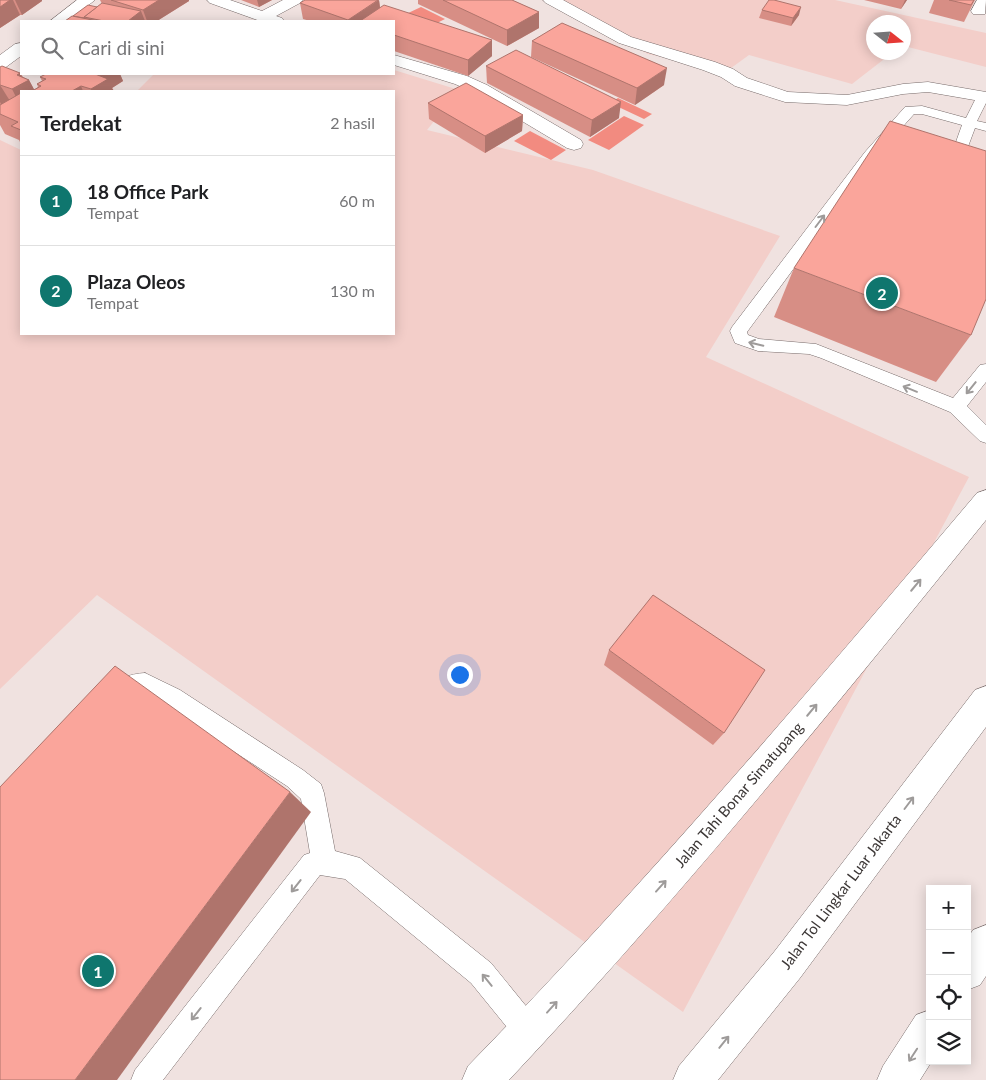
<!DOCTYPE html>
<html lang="id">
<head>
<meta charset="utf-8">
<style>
	body { margin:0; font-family:Lato,sans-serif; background:#f2f2f2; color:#202124 }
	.controls { position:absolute; right:15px; bottom:15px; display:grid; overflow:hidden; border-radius:0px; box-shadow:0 2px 12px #0003 }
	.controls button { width:45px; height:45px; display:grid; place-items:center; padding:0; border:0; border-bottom:1px solid #e0e0e0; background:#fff; color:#202124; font:25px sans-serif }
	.compass { position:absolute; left:866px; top:15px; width:45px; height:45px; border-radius:50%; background:#fff; box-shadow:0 2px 12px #0003; rotate:107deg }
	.you { position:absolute; left:459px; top:674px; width:18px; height:18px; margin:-12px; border:4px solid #fff; border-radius:50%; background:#1a73e8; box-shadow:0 0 0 8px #1a73e833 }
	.badge { display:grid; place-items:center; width:32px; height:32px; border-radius:50%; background:#0f766e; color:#fff; font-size:16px; font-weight:700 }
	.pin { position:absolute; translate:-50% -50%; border:2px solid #fff; box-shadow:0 1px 5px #0006 }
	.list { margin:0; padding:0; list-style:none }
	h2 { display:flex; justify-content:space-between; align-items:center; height:65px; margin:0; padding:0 20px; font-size:21px }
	h2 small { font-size:16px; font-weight:400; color:#757577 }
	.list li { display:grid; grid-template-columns:32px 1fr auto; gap:15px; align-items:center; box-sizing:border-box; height:90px; padding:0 20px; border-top:1px solid #e0e0e0 }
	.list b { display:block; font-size:19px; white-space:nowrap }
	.list p { margin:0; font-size:16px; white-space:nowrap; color:#757577 }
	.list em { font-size:16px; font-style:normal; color:#757577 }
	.icon { flex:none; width:28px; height:28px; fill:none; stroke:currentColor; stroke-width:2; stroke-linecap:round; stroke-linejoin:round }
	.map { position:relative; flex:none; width:986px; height:1080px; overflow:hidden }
	.search { position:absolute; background:#fff; box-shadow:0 2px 12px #0003; left:20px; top:20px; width:375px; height:55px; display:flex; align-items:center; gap:12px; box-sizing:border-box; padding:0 18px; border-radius:0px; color:#757577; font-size:19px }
	.panel { position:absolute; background:#fff; box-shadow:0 2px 12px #0003; left:20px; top:90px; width:375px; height:245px; border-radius:0px }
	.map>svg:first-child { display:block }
	.green { fill:#f3cec9 }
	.water { fill:#f28b80 }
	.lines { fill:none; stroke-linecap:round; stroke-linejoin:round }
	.lane-casing { stroke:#776b6a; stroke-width:1 }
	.street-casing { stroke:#776b6a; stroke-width:1 }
	.secondary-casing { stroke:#776b6a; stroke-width:1 }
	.highway-casing { stroke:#776b6a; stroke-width:1 }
	.lane { fill:#fff; fill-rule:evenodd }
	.street { fill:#fff; fill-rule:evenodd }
	.secondary { fill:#fff; fill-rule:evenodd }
	.highway { fill:#fff; fill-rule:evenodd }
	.wall { fill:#d78e85 }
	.shaded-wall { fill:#af746c }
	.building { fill:#faa59b; stroke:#af746c }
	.oneway { stroke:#9e9b9a }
	.labels { text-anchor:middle; stroke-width:5; stroke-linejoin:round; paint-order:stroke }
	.near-street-label { font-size:15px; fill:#3c3736; stroke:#fff }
</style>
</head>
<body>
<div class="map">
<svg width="986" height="1080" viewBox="0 0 986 1080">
	<rect width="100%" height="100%" fill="#f0e2e0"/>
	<g class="green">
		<path d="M542,0h293l151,33v34l-82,-21v-24h-30v30l18,1 -40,31 -103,-29 -22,16 -79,-17z"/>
		<path d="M394,70l65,20 -32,40 166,40 187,66 -74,121 263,120 -286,535 -586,-417 -97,94v-549l21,10v184h373v-243l-256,-1 16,-16h240z"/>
	</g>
	<g class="water">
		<path d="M421,7l24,12 -14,7 -25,-12z"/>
		<path d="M618,98l34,16 -8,5 -34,-16z"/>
		<path d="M624,116l20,9 -35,25 -21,-10z"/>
		<path d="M530,131l36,19 -15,10 -37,-19z"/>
	</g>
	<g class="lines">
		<g class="lane-casing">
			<g id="lane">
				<path d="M983,92l3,1v10l-9,18 9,2v8l-11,-3 -9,24 7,5 13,5v9l-23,-8 -11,-10 10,-28 -40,-11h-8l-39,44 -128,174 1,3 11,4 57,5 137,54 27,-33 6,-1v18l-19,24 19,19v18l-6,-2 -30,-29 -129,-54 -12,-4 -51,-3 -23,-8 -5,-12 2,-4 133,-175 40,-45 17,-1 44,12 11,-22z"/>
				<path d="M145,673l35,17 123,80 18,14 3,9 11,58 25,7 131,105 48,59 4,10 -4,10 -10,4 -10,-4 -48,-59 -126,-104 -25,-4 -157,205h-32l4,-10 169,-215 6,-2 -9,-54 -14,-13 -123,-80 -21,-11h-8l-17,11 -8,-3 -3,-8c7,-16 22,-21 38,-22z"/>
			</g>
		</g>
		<g class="street-casing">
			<g id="street">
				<path d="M207,0h23l32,11 21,-11h20l-3,3 -24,13 6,2 2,3h-24l-50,-18z"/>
				<path d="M543,0h20l68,37 84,25 18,7 14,9 41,14 59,3 56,-11 25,-2 58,10v10l-58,-10 -25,2 -56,11 -62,-3 -50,-16 -14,-9 -18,-7 -84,-27 -73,-40z"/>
				<path d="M977,0h9l-1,14h-12l-2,-3z"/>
				<path d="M394,55l73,21 20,9 94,55 2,4 -2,4 -7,2 -7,-2 -92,-55 -20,-9 -61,-19z"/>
			</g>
		</g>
		<g class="secondary-casing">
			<g id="secondary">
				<path d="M77,0h18l-27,21h-18z"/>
				<path d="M21,43v13l-15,11 -6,1v-13l15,-11z"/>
			</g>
		</g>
		<g class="highway-casing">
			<g id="highway">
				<path d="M986,490v30c-154,191 -309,381 -477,560h-47l6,-14c178,-183 344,-378 509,-573z"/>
				<path d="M986,686v41l-186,251 -82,102h-45l6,-14 95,-114 201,-262z"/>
				<path d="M986,925v51l-6,9 -13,5v-51l6,-9z"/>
				<path d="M930,1010v51h2l-12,19h-43l6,-14 33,-51z"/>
			</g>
		</g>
		<use href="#lane" class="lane"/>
		<use href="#street" class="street"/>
		<use href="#secondary" class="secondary"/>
		<use href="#highway" class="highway"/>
	</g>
	<g class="wall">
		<path d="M0,0h42v1l-20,14h-2l-20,13z"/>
		<path d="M100,0h89v1l-32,20h-96h5l31,-14 5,-3z"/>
		<path d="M241,0h31l-13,7z"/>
		<path d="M379,0l1,8 112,32v16l-24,20 -74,-25v-30h-84l-7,-2 -3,-16z"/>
		<path d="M418,0h94l27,12v16l-32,18 -89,-42z"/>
		<path d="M864,0h43l-6,9z"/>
		<path d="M934,0h41l-11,22 -35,-9z"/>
		<path d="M762,10l37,5 -8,11 -32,-8z"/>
		<path d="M532,41l132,44 -29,20 -104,-48z"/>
		<path d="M486,66l133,52 -29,19 -103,-54z"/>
		<path d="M0,67l20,6 3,4 6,3 5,10 4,-3 -1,-3 5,-3 -2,-4 6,-3h74l3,7 -11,7 2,3h-93v53l-2,-4 -14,-6 -5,-9v-20h1h-1z"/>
		<path d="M428,103l95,12 -1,16 -37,22 -56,-34z"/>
		<path d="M794,268l177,67 -35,47 -162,-65z"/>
		<path d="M609,650l115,83 -11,12 -109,-80z"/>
	</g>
	<g class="shaded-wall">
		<path d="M10,0h3l7,15 -20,13v-21z"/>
		<path d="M15,0h27v1l-20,14z"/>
		<path d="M159,0h30v1l-32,20h-10l-4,-11z"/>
		<path d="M257,0h15l-13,7z"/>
		<path d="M379,0l2,16 -9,5h-24v-1z"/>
		<path d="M905,0h2l-6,9z"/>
		<path d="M801,7l-2,8 -8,11 2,-8z"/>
		<path d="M141,11l4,10h-17z"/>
		<path d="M539,12v16l-32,18v-16z"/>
		<path d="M492,40v16l-24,20v-16z"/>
		<path d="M667,68l-3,17 -29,20 2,-17z"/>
		<path d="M20,73l5,9 4,-2 6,11h-14v24l-1,-10 -8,-16 5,-14z"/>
		<path d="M91,74h29l3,7 -11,7 2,3h-23z"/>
		<path d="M0,85l10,16 -8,5 -2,-4z"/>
		<path d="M81,86l2,5h-11z"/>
		<path d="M621,102l-2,16 -29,19 2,-17z"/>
		<path d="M523,115l-1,16 -37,22v-17z"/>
		<path d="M290,792l21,20 -194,268h-42z"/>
	</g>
	<g class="building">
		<path d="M0,0h10l-10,7z"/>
		<path d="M111,0h48l-16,10z"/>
		<path d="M305,0h73l-30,20 -48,-17z"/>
		<path d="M443,0h69l27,12 -32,18z"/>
		<path d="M769,0h5l27,7 -8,11 -31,-8z"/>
		<path d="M949,0h25l-3,5z"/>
		<path d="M102,3l39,8 -13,10h-24l-20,-4z"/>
		<path d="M88,5l9,2 -13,10v1l-11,-2z"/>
		<path d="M384,5l108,35 -24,20 -74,-25v-14h-34z"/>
		<path d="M72,16l26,5h-33z"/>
		<path d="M562,23l105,45 -30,20 -105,-47z"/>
		<path d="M516,50l105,52 -29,18 -106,-54z"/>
		<path d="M2,66l18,7 -3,2 12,5 -17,9 -12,-4v-18z"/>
		<path d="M46,74h49l13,5 -17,10 -10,-3 -9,5h-40l9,-5 -4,-2 9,-5 -6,-2z"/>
		<path d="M466,83l57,32 -38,21 -57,-33z"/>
		<path d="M21,93v37l-10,-4 7,-4 -18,-8v-9z"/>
		<path d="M890,121l96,30v148l-15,36 -177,-67z"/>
		<path d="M653,595l112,75 -41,63 -115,-83z"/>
		<path d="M115,666l175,126 -215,288h-75v-293z"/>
	</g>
	<defs><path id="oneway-shaft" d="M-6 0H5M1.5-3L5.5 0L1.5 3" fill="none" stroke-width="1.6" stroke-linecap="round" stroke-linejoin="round" transform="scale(1.25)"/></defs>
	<g class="oneway">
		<use href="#oneway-shaft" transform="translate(820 221) rotate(-53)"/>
		<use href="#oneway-shaft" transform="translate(756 344) rotate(-167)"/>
		<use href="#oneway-shaft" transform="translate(971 388) rotate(129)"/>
		<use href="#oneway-shaft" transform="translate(910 389) rotate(-158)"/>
		<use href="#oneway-shaft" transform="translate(916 585) rotate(-50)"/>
		<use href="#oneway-shaft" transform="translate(812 710) rotate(-50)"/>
		<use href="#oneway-shaft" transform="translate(909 803) rotate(-53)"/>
		<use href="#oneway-shaft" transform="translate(296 886) rotate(128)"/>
		<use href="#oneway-shaft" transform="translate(661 886) rotate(-48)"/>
		<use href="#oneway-shaft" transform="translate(487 980) rotate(-129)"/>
		<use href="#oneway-shaft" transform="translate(552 1007) rotate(-48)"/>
		<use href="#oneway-shaft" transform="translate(196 1014) rotate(128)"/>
		<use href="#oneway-shaft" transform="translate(724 1042) rotate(-51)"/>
		<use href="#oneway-shaft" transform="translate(913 1055) rotate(123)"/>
	</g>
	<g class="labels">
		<g class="near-street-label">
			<text transform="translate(739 795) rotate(-49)" y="5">Jalan Tahi Bonar Simatupang</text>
			<text transform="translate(841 892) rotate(-53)" y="5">Jalan Tol Lingkar Luar Jakarta</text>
		</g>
	</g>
</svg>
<div class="controls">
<button>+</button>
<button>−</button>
<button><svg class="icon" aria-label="locate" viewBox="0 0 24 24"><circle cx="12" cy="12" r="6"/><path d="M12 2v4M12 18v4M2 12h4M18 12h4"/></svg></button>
<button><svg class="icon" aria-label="layers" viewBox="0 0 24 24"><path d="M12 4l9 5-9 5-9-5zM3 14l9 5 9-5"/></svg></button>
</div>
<svg class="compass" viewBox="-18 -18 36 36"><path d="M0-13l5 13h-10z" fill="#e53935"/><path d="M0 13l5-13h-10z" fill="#757577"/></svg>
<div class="you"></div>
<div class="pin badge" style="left:98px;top:971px">1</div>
<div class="pin badge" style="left:882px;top:293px">2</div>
<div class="search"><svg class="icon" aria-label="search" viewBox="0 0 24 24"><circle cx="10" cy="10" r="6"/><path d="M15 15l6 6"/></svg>Cari di sini</div>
<section class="panel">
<h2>Terdekat<small>2 hasil</small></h2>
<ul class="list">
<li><span class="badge">1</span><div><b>18 Office Park</b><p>Tempat</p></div><em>60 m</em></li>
<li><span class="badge">2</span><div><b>Plaza Oleos</b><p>Tempat</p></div><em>130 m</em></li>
</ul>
</section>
</div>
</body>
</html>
